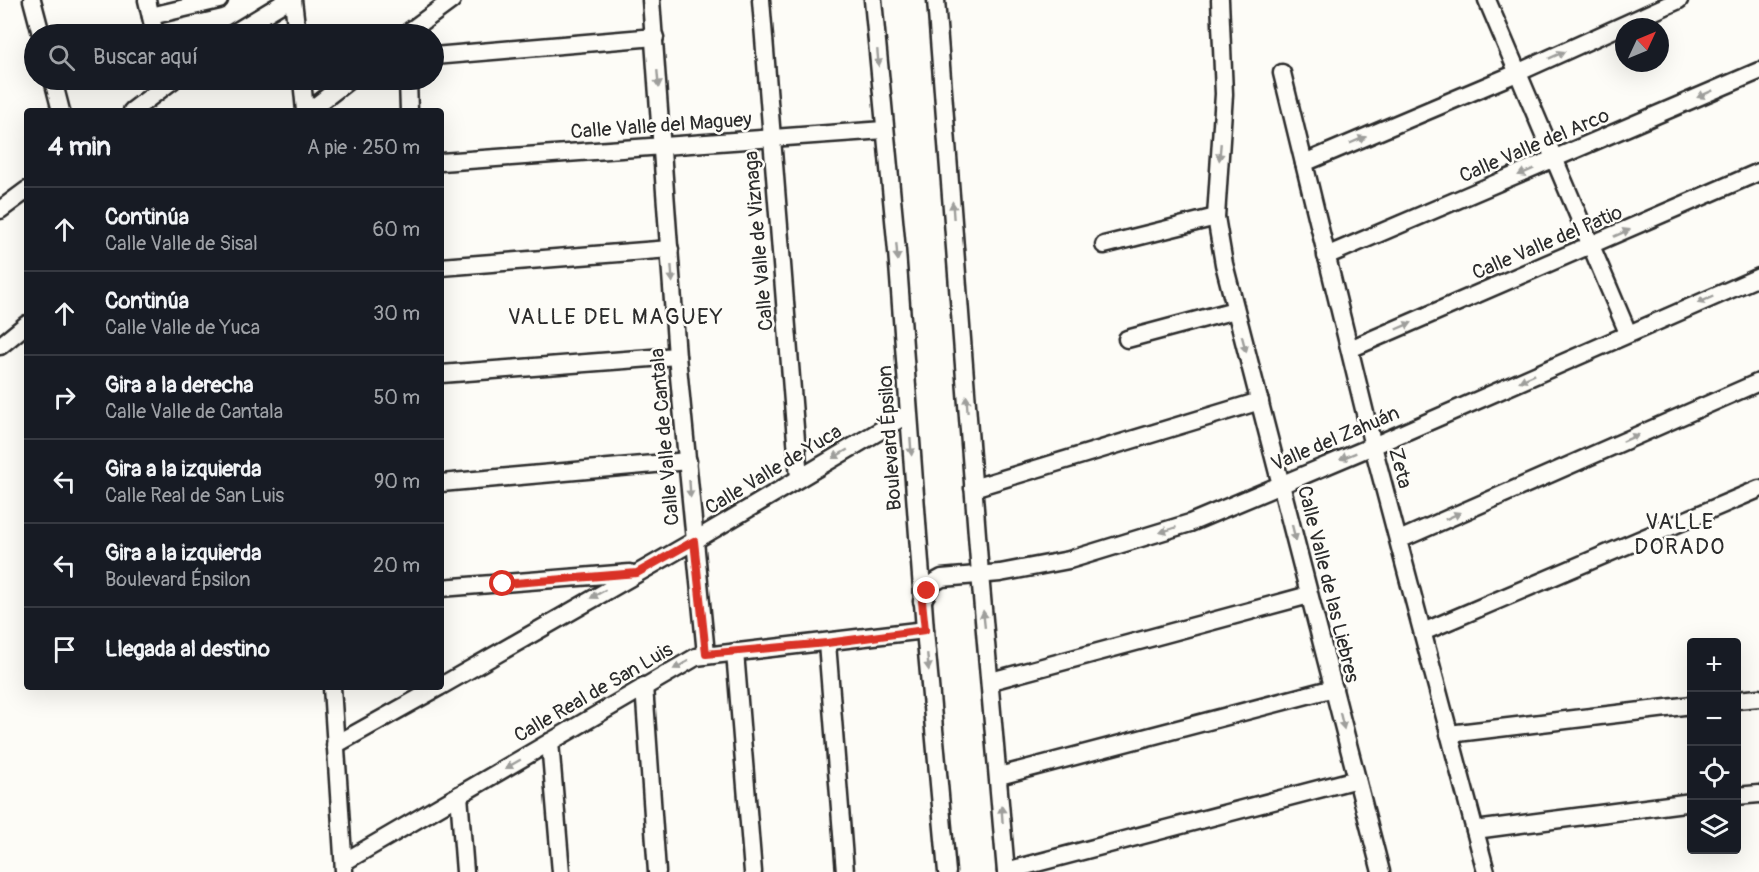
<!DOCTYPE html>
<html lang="es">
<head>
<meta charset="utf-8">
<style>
	body { margin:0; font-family:Pangolin,sans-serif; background:#20242c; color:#f1f3f6 }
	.controls { position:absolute; right:18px; bottom:18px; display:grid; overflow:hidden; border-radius:6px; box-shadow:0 6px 24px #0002 }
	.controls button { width:54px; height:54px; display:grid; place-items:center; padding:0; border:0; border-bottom:2px solid #363941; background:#171b24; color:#f1f3f6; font:30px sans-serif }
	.compass { position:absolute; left:1615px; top:18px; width:54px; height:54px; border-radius:50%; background:#171b24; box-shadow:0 6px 24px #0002; rotate:46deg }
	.stop { position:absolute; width:18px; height:18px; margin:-14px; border:4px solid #d93025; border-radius:50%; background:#fff }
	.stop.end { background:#d93025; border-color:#fff; box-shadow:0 2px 6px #0008 }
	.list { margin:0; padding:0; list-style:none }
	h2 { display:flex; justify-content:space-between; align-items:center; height:78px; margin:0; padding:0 24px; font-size:26px }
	h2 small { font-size:20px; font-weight:400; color:#9ea1a6 }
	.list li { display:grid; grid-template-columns:39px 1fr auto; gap:18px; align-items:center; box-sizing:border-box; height:84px; padding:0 24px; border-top:2px solid #363941 }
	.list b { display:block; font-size:22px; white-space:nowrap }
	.list p { margin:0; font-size:20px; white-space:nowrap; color:#9ea1a6 }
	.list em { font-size:20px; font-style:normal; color:#9ea1a6 }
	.icon { flex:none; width:33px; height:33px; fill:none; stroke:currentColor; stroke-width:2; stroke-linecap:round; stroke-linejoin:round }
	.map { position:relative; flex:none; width:1759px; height:872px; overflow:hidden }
	.search { position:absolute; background:#171b24; box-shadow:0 6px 24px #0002; left:24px; top:24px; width:420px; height:66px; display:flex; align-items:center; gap:15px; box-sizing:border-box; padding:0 21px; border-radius:33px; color:#9ea1a6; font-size:22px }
	.panel { position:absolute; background:#171b24; box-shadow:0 6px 24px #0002; left:24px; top:108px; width:420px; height:582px; border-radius:6px }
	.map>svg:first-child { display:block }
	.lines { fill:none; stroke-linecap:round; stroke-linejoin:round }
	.minor-casing { stroke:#2b2b2b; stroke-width:21 }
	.minor { stroke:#fdfcf7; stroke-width:16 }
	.oneway { fill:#9e9e9b }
	.route { stroke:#d93025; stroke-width:8 }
	.labels { text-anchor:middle; stroke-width:5; stroke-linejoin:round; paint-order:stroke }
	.street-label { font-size:20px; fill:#2b2b2b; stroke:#fdfcf7 }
	.quarter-label { font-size:22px; letter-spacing:1.5px; fill:#2b2b2b; stroke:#fdfcf7 }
</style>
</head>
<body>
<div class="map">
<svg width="1759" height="872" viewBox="0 0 1759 872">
	<rect width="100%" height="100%" fill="#fdfcf7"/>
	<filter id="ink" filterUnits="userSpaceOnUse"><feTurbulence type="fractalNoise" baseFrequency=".0167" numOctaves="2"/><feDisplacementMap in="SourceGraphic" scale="12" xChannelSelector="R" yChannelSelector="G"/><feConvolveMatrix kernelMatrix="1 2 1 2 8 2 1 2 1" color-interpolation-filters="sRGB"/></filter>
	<g filter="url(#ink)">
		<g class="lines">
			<g class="minor-casing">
				<g id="minor">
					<path d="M32,0l9,34"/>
					<path d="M147,0l8,34"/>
					<path d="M293,0l4,34"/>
					<path d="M651,0l26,356 29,298"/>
					<path d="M761,0l38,478"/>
					<path d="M873,0l24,251 28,379 22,242"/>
					<path d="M936,0l44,574 26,298"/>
					<path d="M1220,0l4,94 -8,123 8,47 157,608"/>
					<path d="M1487,0l141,333"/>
					<path d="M151,16l68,-16"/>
					<path d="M232,34l56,-34"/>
					<path d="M406,34l46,-34"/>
					<path d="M434,56l221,-19"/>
					<path d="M1282,73l91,373 113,426"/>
					<path d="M53,80l8,31"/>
					<path d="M302,80l3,31"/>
					<path d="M408,80l1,31"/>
					<path d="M132,111l41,-31"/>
					<path d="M309,111l40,-31"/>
					<path d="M441,162l443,-32"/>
					<path d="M1304,163l213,-90 162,-73"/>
					<path d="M0,210l27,-20"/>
					<path d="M1104,245l112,-28"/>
					<path d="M1326,256l433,-185"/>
					<path d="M441,267l229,-18"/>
					<path d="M1127,339l108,-29"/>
					<path d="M0,346l27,-22"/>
					<path d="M1350,349l409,-177"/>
					<path d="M441,374l236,-18"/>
					<path d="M441,483l247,-22"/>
					<path d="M973,488l287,-87"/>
					<path d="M1399,540l360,-158"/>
					<path d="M441,588l189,-15"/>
					<path d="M922,601l11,-18 9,-5 58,-5 69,-13 121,-37 183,-77 386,-169"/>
					<path d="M1423,632l336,-143"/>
					<path d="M827,643l18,229"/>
					<path d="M735,652l18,220"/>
					<path d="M991,681l318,-86"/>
					<path d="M441,686l253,-145 214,-127"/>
					<path d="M644,686l13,186"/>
					<path d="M332,687l12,184"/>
					<path d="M1736,700l23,-2"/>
					<path d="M1449,734l243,-29"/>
					<path d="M550,742l11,130"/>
					<path d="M335,745l104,-58"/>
					<path d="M999,776l335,-88"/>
					<path d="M459,795l6,77"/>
					<path d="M1736,796l23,-2"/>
					<path d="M1475,830l217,-28"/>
					<path d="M344,862l352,-205 229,-27"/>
					<path d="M1006,871l351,-92"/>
				</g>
			</g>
			<use href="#minor" class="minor"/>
		</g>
		<defs><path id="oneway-solid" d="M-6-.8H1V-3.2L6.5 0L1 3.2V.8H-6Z" transform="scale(1.5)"/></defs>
		<g class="oneway">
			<use href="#oneway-solid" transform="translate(1557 55) rotate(-24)"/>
			<use href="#oneway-solid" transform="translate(878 58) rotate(85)"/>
			<use href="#oneway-solid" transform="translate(658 79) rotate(85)"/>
			<use href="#oneway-solid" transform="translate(1705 94) rotate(156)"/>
			<use href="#oneway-solid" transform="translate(1358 140) rotate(-23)"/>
			<use href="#oneway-solid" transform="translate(1220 152) rotate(95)"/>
			<use href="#oneway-solid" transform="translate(1526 172) rotate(157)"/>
			<use href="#oneway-solid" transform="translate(953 210) rotate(-94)"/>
			<use href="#oneway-solid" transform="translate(1622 233) rotate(-24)"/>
			<use href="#oneway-solid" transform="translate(897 252) rotate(85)"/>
			<use href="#oneway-solid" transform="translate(672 274) rotate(86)"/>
			<use href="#oneway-solid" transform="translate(1705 300) rotate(157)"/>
			<use href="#oneway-solid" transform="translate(1404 326) rotate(-23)"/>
			<use href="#oneway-solid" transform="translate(1244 344) rotate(75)"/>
			<use href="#oneway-solid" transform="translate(1527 378) rotate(156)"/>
			<use href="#oneway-solid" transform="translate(967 404) rotate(-94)"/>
			<use href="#oneway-solid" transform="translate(1631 438) rotate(-24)"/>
			<use href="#oneway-solid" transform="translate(911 447) rotate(86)"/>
			<use href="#oneway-solid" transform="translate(840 454) rotate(150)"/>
			<use href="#oneway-solid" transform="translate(1348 456) rotate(158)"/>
			<use href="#oneway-solid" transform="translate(690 489) rotate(86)"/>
			<use href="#oneway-solid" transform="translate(1453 516) rotate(-24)"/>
			<use href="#oneway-solid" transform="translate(1168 530) rotate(162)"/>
			<use href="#oneway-solid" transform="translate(1294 533) rotate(76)"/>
			<use href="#oneway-solid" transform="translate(598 594) rotate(151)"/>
			<use href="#oneway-solid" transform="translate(984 619) rotate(-96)"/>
			<use href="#oneway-solid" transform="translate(928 662) rotate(85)"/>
			<use href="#oneway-solid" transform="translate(681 665) rotate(151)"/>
			<use href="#oneway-solid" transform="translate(1342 721) rotate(76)"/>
			<use href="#oneway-solid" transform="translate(513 764) rotate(150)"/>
			<use href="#oneway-solid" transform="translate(1002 814) rotate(-94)"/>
		</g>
	</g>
	<g class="lines" filter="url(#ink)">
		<path class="route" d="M503,584l134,-11 57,-32 12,113 121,-11 98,-13 -3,-29 5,-10"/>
	</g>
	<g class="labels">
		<g class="street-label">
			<text transform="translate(661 125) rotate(-4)" y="7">Calle Valle del Maguey</text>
			<text transform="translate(1534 145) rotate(-23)" y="7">Calle Valle del Arco</text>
			<text transform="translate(758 241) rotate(-95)" y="7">Calle Valle de Viznaga</text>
			<text transform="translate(1547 242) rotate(-23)" y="7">Calle Valle del Patio</text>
			<text transform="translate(664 437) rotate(-95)" y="7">Calle Valle de Cantala</text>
			<text transform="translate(889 438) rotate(-94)" y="7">Boulevard Épsilon</text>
			<text transform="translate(1335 438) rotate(-23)" y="7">Valle del Zahuán</text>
			<text transform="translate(1401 468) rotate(75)" y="7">Zeta</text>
			<text transform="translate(773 469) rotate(-31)" y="7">Calle Valle de Yuca</text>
			<text transform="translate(1329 584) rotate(76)" y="7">Calle Valle de las Liebres</text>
			<text transform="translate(593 692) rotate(-30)" y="7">Calle Real de San Luis</text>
		</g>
		<g class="quarter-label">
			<text x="616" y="324">VALLE DEL MAGUEY</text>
			<text x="1680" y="529">VALLE<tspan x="1680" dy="25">DORADO</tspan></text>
		</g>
	</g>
</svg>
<div class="controls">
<button>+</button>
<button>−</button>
<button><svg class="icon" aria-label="locate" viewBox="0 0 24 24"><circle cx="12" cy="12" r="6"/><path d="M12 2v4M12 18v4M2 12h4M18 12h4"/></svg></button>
<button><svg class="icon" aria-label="layers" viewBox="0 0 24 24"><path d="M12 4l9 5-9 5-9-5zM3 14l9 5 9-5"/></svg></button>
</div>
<svg class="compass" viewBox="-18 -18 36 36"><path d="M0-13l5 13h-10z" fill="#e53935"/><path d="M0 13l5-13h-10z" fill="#9ea1a6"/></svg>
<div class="stop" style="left:503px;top:584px"></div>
<div class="stop end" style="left:927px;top:591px"></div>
<div class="search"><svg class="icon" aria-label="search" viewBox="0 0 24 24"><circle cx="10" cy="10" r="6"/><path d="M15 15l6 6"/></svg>Buscar aquí</div>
<section class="panel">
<h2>4 min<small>A pie · 250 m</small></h2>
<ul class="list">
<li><svg class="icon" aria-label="ahead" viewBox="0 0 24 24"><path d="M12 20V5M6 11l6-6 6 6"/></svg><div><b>Continúa</b><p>Calle Valle de Sisal</p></div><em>60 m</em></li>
<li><svg class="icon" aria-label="ahead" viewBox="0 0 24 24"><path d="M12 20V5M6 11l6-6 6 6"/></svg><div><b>Continúa</b><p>Calle Valle de Yuca</p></div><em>30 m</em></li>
<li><svg class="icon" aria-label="right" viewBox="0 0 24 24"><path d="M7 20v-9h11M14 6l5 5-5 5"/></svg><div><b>Gira a la derecha</b><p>Calle Valle de Cantala</p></div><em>50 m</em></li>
<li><svg class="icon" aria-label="left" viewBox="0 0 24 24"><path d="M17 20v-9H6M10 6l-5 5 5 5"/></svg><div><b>Gira a la izquierda</b><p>Calle Real de San Luis</p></div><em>90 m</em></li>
<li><svg class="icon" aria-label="left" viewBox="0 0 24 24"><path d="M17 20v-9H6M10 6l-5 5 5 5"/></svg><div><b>Gira a la izquierda</b><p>Boulevard Épsilon</p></div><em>20 m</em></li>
<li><svg class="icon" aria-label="arrive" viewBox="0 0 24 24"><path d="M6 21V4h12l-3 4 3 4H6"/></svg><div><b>Llegada al destino</b></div></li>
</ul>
</section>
</div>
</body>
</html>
